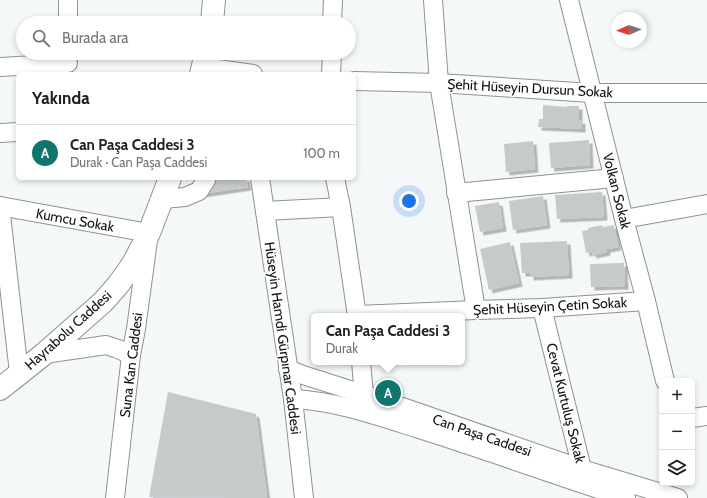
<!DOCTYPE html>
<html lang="tr">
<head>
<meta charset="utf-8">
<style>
	body { margin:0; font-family:Cabin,sans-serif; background:#f2f2f2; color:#202124 }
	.controls { position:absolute; right:12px; bottom:12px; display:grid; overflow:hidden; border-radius:6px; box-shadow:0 2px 6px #0003 }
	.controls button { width:36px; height:36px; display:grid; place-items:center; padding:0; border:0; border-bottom:1px solid #e0e0e0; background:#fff; color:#202124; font:20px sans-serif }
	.compass { position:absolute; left:611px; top:12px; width:36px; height:36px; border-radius:50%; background:#fff; box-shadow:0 2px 6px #0003; rotate:267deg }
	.you { position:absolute; left:409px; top:201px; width:14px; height:14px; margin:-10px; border:3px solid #fff; border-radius:50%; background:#1a73e8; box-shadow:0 0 0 6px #1a73e833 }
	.badge { display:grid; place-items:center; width:26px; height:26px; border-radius:50%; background:#0f766e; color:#fff; font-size:13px; font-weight:700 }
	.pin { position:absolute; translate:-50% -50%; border:2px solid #fff; box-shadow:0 1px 4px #0006 }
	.popup { position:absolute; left:311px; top:313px; width:154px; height:52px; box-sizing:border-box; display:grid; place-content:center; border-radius:6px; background:#fff; filter:drop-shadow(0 1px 3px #0005); font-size:13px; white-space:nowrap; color:#757577 }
	.popup b { font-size:15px; color:#202124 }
	.popup::after { content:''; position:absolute; left:50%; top:100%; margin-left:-8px; border:8px solid transparent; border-top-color:#fff }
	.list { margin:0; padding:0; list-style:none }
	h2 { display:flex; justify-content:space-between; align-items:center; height:52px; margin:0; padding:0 16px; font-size:17px }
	h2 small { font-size:13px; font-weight:400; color:#757577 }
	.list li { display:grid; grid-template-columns:26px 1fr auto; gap:12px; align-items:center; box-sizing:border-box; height:56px; padding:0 16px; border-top:1px solid #e0e0e0 }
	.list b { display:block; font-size:15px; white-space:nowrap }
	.list p { margin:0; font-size:13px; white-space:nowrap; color:#757577 }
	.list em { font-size:13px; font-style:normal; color:#757577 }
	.icon { flex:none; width:22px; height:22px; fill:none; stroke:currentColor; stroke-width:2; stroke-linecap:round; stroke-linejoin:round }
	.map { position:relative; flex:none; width:707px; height:498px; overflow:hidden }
	.search { position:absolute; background:#fff; box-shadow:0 2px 6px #0003; left:16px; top:16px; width:340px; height:44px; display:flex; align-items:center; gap:10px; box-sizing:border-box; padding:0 14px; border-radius:22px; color:#757577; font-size:15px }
	.panel { position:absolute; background:#fff; box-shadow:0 2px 6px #0003; left:16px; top:72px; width:340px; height:108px; border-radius:6px }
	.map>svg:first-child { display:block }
	.building { fill:#c6cacb; filter:url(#shadow) }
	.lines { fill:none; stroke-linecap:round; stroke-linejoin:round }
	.minor-casing { stroke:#8f9293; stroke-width:20 }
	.major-casing { stroke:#8f9293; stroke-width:24 }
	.minor { stroke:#fff; stroke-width:18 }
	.major { stroke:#fff; stroke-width:22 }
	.labels { text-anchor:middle; stroke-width:3.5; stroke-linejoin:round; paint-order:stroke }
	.street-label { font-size:14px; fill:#0f1010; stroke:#fff }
</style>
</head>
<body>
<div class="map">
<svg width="707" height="498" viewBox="0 0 707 498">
	<defs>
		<filter id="shadow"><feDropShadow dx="3.5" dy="3.5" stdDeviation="0" flood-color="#0004"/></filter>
	</defs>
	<rect width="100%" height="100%" fill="#f4f8f9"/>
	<g class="building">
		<path d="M543,105l24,2v-1h12v14l3,1v8l-44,-2 1,-8h4z"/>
		<path d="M589,140l1,25 -39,3 -2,-25z"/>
		<path d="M533,141l2,28 -29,3 -2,-28z"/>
		<path d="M199,178h47l2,9 -47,7z"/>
		<path d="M602,192l2,25 -47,2 -2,-24z"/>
		<path d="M543,196l4,29 -34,5 -4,-29z"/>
		<path d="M499,202l4,26 -23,4 -5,-26z"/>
		<path d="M602,225l1,2 11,-2 4,22 -11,2v3l-14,3 -1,-3 -6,1 -4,-22 6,-1v-2z"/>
		<path d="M567,241l2,34 -39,2v-4h-8l-2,-30z"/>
		<path d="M510,242l9,41 -30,7 -9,-41z"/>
		<path d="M624,263l1,23 -34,1 -1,-23z"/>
		<path d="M168,392l88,22 11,84 -118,-1z"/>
	</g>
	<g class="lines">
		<g class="minor-casing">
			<g id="minor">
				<path d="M433,0l6,83 37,227"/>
				<path d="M569,0l55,219 22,82 19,80"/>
				<path d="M68,23v-23"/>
				<path d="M332,23l1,-23"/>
				<path d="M0,67l68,-4"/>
				<path d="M203,67l50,7"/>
				<path d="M331,74l1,-21"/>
				<path d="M354,81l85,2 153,10h115"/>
				<path d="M0,133l18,-1"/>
				<path d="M260,178l33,221 11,99"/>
				<path d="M335,178l6,29 16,109"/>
				<path d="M456,193l158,-15"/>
				<path d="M163,199l22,-2 14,-6 7,-11v-2"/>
				<path d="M0,206l149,27 -13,96 -5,26 -16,143"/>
				<path d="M0,206l19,167"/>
				<path d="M265,211l76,-4"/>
				<path d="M624,219l83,-15"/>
				<path d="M542,308l40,161 1,10"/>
				<path d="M357,315l119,-5 66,-2 104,-7"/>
				<path d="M44,354l62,-9 12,4 13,6"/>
				<path d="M361,362l3,33"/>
				<path d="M288,369l15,6 82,26 197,68 96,29"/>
				<path d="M293,399c43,2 85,17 126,30 70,22 138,47 207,69"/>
				<path d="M692,418l15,-2"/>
			</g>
		</g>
		<g class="major-casing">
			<g id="major">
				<path d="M212,23l2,-23"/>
				<path d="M201,74l5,-21"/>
				<path d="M0,389l44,-35 59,-52 15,-17 15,-21 16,-31 21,-55"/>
			</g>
		</g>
		<use href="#minor" class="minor"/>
		<use href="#major" class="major"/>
	</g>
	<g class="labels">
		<g class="street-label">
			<text transform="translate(530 88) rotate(3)" y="5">Şehit Hüseyin Dursun Sokak</text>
			<text transform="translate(617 191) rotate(76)" y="5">Volkan Sokak</text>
			<text transform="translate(75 220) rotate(10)" y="5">Kumcu Sokak</text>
			<text transform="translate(550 306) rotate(-3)" y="5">Şehit Hüseyin Çetin Sokak</text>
			<text transform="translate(68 330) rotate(-42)" y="5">Hayrabolu Caddesi</text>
			<text transform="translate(283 338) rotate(82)" y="5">Hüseyin Hamdi Gürpınar Caddesi</text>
			<text transform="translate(131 365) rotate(-83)" y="5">Suna Kan Caddesi</text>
			<text transform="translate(566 403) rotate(76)" y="5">Cevat Kurtuluş Sokak</text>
			<text transform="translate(482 435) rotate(19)" y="5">Can Paşa Caddesi</text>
		</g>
	</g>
</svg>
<div class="controls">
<button>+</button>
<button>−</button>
<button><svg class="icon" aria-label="layers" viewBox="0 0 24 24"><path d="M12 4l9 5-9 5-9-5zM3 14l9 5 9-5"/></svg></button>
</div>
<svg class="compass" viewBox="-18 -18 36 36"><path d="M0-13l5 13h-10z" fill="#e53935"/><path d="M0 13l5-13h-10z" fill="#757577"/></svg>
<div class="you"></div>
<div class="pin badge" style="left:388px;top:393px">A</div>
<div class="popup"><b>Can Paşa Caddesi 3</b>Durak</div>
<div class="search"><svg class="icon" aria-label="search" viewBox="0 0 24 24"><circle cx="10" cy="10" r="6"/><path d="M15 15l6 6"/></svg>Burada ara</div>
<section class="panel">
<h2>Yakında<small></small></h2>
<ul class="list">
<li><span class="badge">A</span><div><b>Can Paşa Caddesi 3</b><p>Durak · Can Paşa Caddesi</p></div><em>100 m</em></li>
</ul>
</section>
</div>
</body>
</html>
